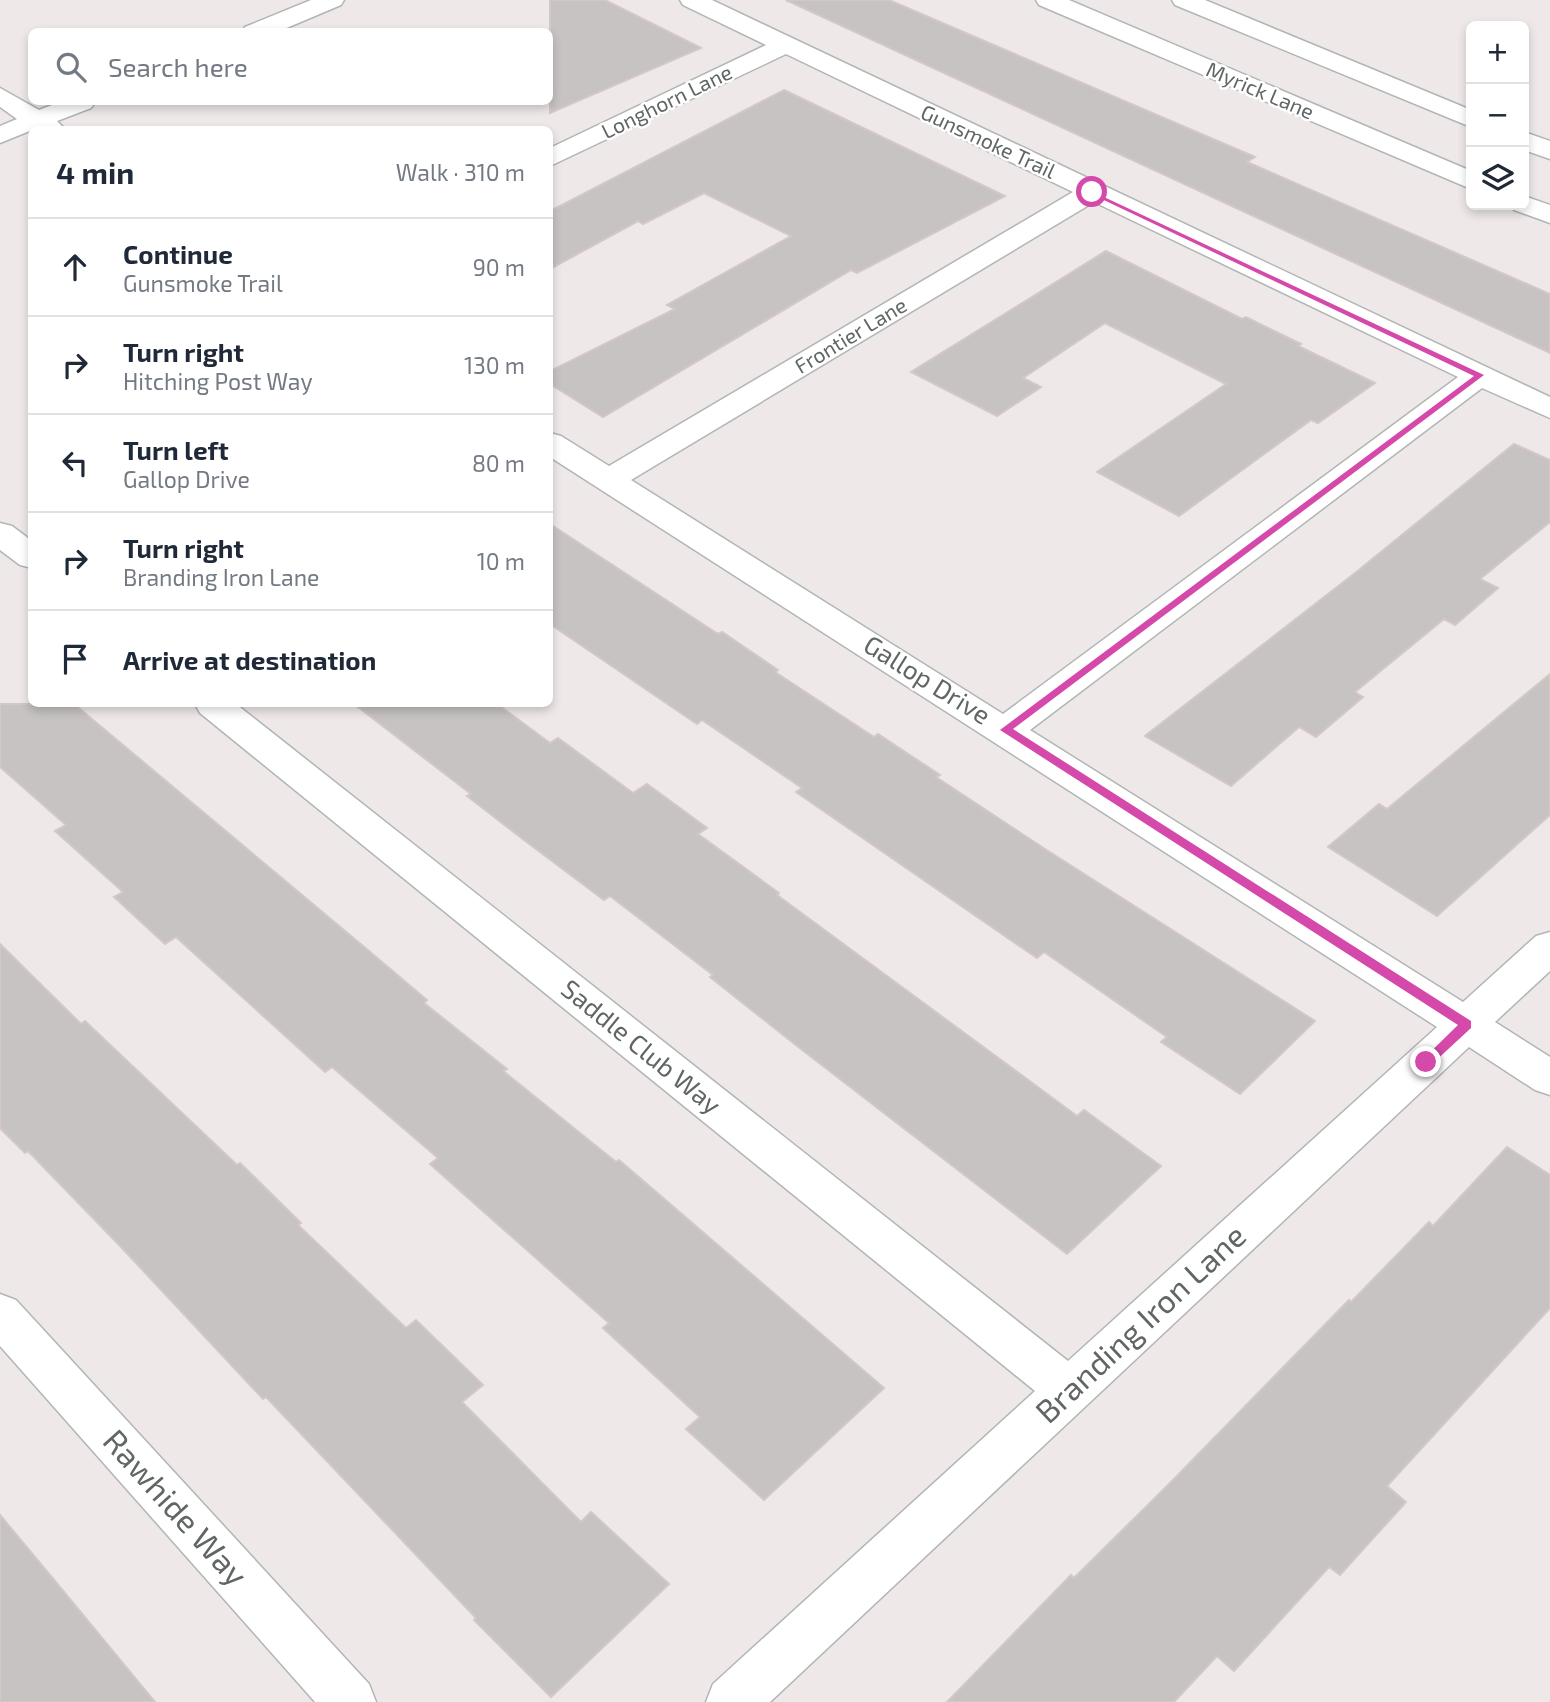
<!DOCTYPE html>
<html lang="en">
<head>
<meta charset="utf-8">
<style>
	body { margin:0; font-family:"Exo 2",sans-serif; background:#f2f2f3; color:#1f2937 }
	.controls { position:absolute; right:21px; top:21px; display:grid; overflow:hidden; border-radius:10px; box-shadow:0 4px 10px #0003 }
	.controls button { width:63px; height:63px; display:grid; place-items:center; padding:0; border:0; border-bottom:2px solid #e0e1e3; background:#fff; color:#1f2937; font:35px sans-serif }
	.stop { position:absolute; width:21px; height:21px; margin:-16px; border:5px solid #d449a9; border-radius:50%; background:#fff }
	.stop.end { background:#d449a9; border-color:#fff; box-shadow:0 2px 7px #0008 }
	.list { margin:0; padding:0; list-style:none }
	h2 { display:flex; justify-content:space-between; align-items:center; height:91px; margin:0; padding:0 28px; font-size:30px }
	h2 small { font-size:23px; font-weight:400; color:#747a83 }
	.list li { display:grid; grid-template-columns:46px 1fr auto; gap:21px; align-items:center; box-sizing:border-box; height:98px; padding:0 28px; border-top:2px solid #e0e1e3 }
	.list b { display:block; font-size:26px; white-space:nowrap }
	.list p { margin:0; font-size:23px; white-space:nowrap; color:#747a83 }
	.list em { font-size:23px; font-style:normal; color:#747a83 }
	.icon { flex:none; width:38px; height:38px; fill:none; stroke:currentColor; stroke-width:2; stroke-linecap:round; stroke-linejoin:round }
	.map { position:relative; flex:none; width:1550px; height:1702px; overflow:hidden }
	.search { position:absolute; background:#fff; box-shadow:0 4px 10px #0003; left:28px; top:28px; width:525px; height:77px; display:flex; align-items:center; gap:18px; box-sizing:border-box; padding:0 24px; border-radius:10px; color:#747a83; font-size:26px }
	.panel { position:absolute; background:#fff; box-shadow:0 4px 10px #0003; left:28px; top:126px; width:525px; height:581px; border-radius:10px }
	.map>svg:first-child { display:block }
	.building { fill:#c8c3c3; stroke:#d3c7c8; stroke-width:2 }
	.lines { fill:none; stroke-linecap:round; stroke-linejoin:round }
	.minor-casing { stroke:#b0b6b5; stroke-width:3 }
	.minor { fill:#fff; fill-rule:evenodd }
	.route { fill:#d449a9 }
	.labels { text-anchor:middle; stroke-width:5; stroke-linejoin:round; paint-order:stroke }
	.far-street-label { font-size:21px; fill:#5f6665; stroke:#fff }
	.street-label { font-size:26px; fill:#5f6665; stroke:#fff }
	.near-street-label { font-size:32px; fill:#5f6665; stroke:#fff }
</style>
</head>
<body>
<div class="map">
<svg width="1550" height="1702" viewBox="0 0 1550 1702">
	<rect width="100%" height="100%" fill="#efe8e8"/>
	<g class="building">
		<path d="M550,0h55l96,48 -151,65z"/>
		<path d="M786,0h103l366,157 -8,5 303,132v59z"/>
		<path d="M784,90l221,106 -148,77 -6,-3 -248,147 -53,-33v-13l125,-62 -8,-4 124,-69 -87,-43 -61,31 -5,-3 -88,48v-58z"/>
		<path d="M1106,251l136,68 4,-2 55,27 -3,2 77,37 -57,40 -7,-3 -132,96 -82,-44 129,-88 -121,-61 -82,55 18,9 -44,29 -86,-44z"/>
		<path d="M1514,444l36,16v62l-70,57 18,9 -43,37 -11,-6 -89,73 8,5 -47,40 -17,-10 -68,59 -86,-50 210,-163z"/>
		<path d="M550,524l168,110 4,-2 56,38 -3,2 99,65 4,-3 62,41 -4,2 109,72 270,172 -75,73 -79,-52 6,-5 -123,-85 -7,6 -241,-166 6,-4 -100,-68 -5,4 -147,-100z"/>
		<path d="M1550,674v141l-113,101 -109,-69 51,-43 8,5z"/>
		<path d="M0,704h74l295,247 58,49 -3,3 83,66 -4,2 113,91 3,-2 265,228 -120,112 -78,-71 14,-12 -97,-89 6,-5 -179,-159 8,-6 -106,-91 -7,5 -149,-135 -11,7 -51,-47 9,-5 -68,-61 11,-6 -66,-58z"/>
		<path d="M354,704h143l53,39 8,-5 75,55 14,-9 60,44 -9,6 81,59 -2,2 300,221 7,-6 77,56 -94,88 -270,-208 -87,-69 3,-2 -103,-79 -6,4 -80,-60 -57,-44 4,-2z"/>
		<path d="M0,944l81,80 4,-3 152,144 3,-2 61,60 -3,2 108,103 10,-8 67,65 -21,17 119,120 10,-10 78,72 -118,113 -77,-77 2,-2 -210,-221 -3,2 -142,-152 -93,-96 -3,2 -25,-25z"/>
		<path d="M1507,1147l43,28v133l-163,178 19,16 -66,73 -11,-8 -95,104 -17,-15 -43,46h-227l124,-127 3,3 98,-97 177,-181 2,2 78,-80 4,4z"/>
		<path d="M0,1515l50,60 105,127h-155z"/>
	</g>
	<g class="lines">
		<g class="minor-casing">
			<g id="minor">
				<path d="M311,0h33l-3,5 -64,27h-35l3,-5z"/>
				<path d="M680,0h32l838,397v21l-68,-30 -452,342 433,272 73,-66 14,-4v39l-55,51 55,35v38l-15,-5 -66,-43 -699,655h-64l7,-18 322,-293 -835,-678 -5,-9h41l832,657 369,-334 -887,-570v-24l11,3 48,30 464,-274 -287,-138 -236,112v-18l216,-103 -83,-40zM1094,202l364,175 -455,337 -372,-234z"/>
				<path d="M1036,0h33l402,171v18l-432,-184z"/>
				<path d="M1172,0h33l266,110v17l-296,-122z"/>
				<path d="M0,88l39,22 21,-8h35l-4,6 -34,13 9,9h-34l-32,13v-17l17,-7 -17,-12z"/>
				<path d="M1524,132l26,9v18l-26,-9z"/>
				<path d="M1524,196l26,9v18l-36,-13 -3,-5h13z"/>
				<path d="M0,523l12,3 20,15v27l-12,-3 -20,-15z"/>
				<path d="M0,1294l16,6 353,384 7,18h-61l-315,-356z"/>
			</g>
		</g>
		<use href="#minor" class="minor"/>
	</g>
	<path class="route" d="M1089,190l395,185 -471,354 458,292v7l-40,37 -5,1 -6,-4 38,-37 -458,-295 474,-354 -385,-183z"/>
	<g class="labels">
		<g class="far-street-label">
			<text transform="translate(1260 91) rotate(23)" y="7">Myrick Lane</text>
			<text transform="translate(667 102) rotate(-26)" y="7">Longhorn Lane</text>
			<text transform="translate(988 142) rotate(25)" y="7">Gunsmoke Trail</text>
			<text transform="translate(851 336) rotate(-31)" y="7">Frontier Lane</text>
		</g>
		<g class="street-label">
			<text transform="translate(927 680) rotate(32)" y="9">Gallop Drive</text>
			<text transform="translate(641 1047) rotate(39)" y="9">Saddle Club Way</text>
		</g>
		<g class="near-street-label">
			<text transform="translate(1141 1324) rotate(-43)" y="11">Branding Iron Lane</text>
			<text transform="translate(175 1508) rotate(48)" y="11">Rawhide Way</text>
		</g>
	</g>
</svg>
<div class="controls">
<button>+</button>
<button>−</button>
<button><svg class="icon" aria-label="layers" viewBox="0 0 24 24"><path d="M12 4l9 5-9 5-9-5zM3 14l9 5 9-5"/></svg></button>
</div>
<div class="stop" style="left:1092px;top:192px"></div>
<div class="stop end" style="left:1426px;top:1062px"></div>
<div class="search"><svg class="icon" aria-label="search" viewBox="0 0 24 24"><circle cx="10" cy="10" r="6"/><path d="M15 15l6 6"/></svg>Search here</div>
<section class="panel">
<h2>4 min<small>Walk · 310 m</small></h2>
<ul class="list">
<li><svg class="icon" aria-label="ahead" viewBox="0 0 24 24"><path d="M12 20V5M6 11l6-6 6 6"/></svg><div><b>Continue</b><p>Gunsmoke Trail</p></div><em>90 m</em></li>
<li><svg class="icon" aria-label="right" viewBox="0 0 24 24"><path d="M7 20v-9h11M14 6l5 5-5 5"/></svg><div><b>Turn right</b><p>Hitching Post Way</p></div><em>130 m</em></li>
<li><svg class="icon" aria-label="left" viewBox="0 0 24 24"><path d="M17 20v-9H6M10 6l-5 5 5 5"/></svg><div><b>Turn left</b><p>Gallop Drive</p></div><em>80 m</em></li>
<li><svg class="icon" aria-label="right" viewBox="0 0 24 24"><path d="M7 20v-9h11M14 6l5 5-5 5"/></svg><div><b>Turn right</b><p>Branding Iron Lane</p></div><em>10 m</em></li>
<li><svg class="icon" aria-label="arrive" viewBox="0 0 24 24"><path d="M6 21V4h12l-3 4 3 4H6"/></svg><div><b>Arrive at destination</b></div></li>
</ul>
</section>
</div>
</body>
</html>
